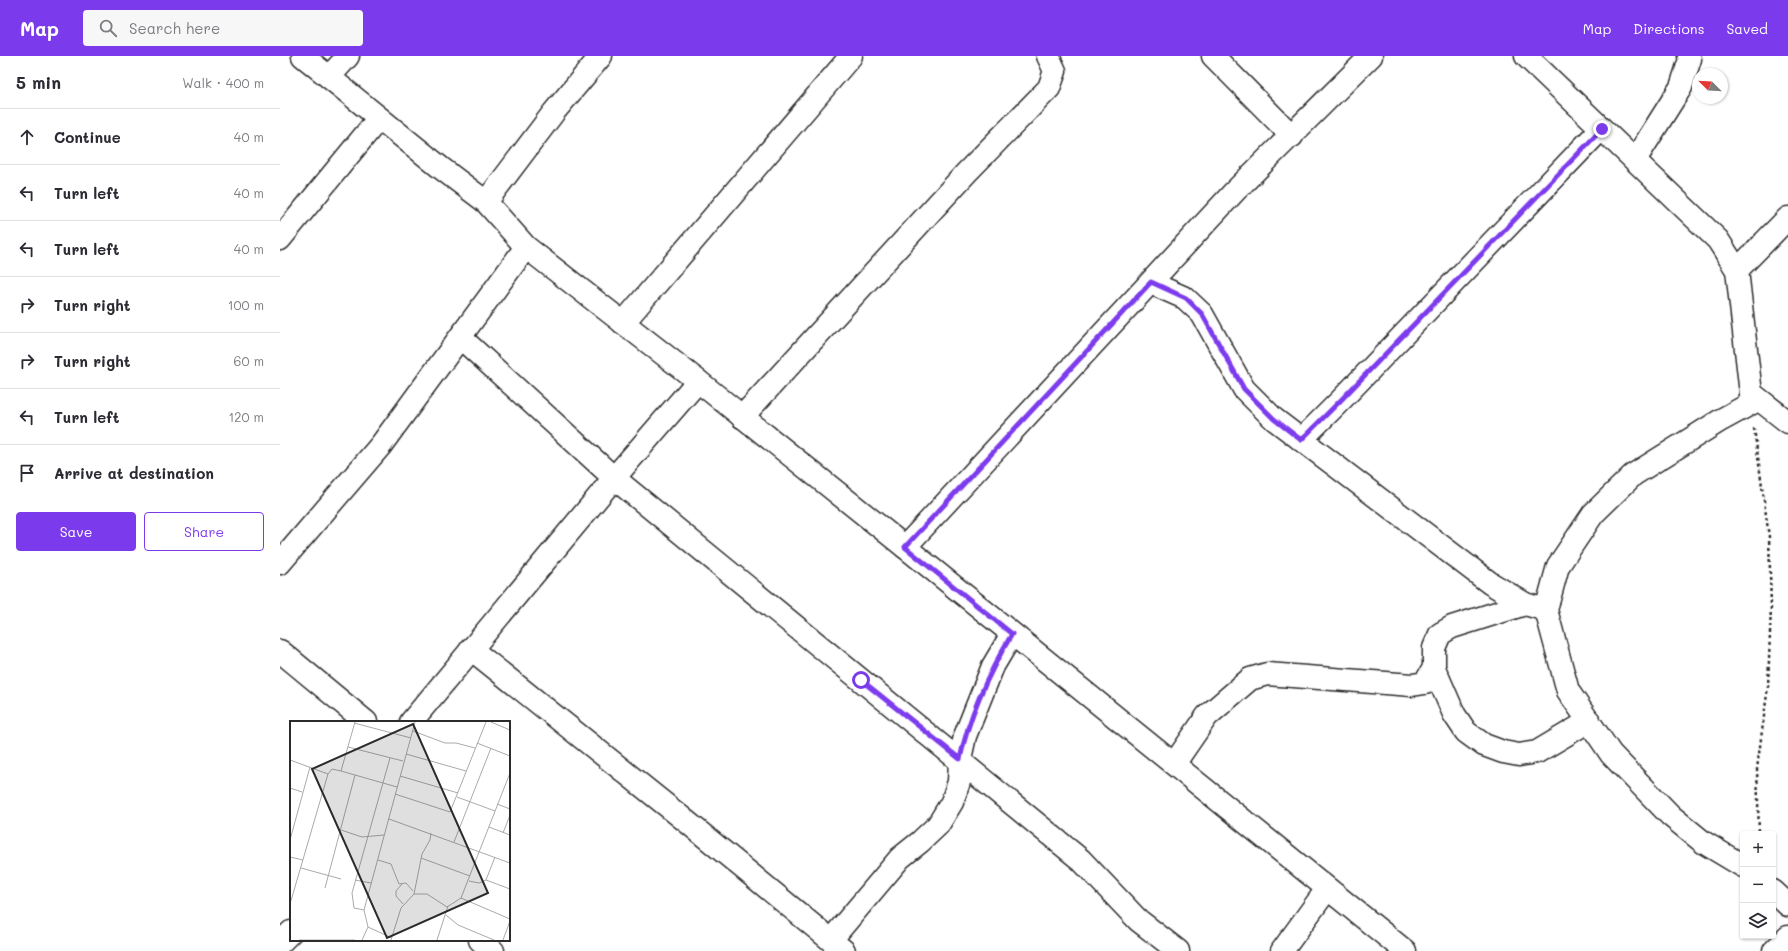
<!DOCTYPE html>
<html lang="en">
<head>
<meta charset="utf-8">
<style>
	body { margin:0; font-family:Mali,sans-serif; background:#f7f7f7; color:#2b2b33 }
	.controls { position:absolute; right:12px; bottom:12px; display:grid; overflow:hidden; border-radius:4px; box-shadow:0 1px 3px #0004 }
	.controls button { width:36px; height:36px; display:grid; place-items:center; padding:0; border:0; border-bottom:1px solid #e1e1e2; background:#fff; color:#2b2b33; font:20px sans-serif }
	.compass { position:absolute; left:1412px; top:12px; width:36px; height:36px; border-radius:50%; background:#fff; box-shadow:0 1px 3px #0004; rotate:294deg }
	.stop { position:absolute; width:12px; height:12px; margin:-9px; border:3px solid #7c3aed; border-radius:50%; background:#fff }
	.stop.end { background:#7c3aed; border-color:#fff; box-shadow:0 1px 4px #0008 }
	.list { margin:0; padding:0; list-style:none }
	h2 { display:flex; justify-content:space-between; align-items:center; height:52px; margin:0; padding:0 16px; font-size:17px }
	h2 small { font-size:13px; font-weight:400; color:#7c7c81 }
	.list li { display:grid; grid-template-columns:26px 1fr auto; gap:12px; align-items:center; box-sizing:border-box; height:56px; padding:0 16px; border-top:1px solid #e1e1e2 }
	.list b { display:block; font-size:15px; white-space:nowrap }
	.list em { font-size:13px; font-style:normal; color:#7c7c81 }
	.actions { display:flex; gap:8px; padding:12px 16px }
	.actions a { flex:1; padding:9px 0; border:1px solid #7c3aed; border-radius:4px; text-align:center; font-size:14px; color:#7c3aed }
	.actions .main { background:#7c3aed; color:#fff }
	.icon { flex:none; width:22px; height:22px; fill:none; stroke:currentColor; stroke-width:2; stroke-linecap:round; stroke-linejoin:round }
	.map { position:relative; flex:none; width:1508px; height:895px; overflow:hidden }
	header { display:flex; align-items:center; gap:24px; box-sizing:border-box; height:56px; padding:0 20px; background:#7c3aed; color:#fff }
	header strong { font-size:19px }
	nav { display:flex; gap:22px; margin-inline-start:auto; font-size:14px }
	.search { width:280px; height:36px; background:#f7f7f7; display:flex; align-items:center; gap:10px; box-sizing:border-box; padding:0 14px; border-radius:4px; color:#7c7c81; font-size:15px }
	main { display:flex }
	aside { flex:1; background:#fff }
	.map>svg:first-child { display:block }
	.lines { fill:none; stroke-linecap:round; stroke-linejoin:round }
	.minor-casing { stroke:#2b2b2b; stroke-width:25 }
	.path { stroke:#2b2b2b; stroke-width:2.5; stroke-dasharray:3 3; stroke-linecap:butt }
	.minor { stroke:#fff; stroke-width:22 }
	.route { stroke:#7c3aed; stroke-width:5 }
	.inset-road { fill:none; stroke:#aaa; stroke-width:1 }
	.view { fill:#2b2b2b; fill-opacity:0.15; stroke:#2b2b2b; stroke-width:2 }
	.inset-edge { fill:none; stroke:#2b2b2b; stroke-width:2 }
</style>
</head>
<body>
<header>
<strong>Map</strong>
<div class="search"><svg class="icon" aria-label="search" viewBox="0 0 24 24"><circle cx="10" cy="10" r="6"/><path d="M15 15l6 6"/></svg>Search here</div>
<nav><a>Map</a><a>Directions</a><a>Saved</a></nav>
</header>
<main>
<aside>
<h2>5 min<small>Walk · 400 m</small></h2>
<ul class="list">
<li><svg class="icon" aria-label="ahead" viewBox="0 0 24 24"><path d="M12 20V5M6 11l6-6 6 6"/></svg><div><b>Continue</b></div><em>40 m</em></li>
<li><svg class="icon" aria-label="left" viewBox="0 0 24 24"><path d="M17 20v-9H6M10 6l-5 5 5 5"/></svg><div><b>Turn left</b></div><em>40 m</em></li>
<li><svg class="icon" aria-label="left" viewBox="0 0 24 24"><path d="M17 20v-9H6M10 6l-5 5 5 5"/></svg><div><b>Turn left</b></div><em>40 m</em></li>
<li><svg class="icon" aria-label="right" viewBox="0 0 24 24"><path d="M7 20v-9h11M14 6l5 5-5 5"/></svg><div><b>Turn right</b></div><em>100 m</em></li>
<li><svg class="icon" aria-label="right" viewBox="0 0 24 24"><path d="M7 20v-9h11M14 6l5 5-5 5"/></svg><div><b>Turn right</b></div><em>60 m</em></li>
<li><svg class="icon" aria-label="left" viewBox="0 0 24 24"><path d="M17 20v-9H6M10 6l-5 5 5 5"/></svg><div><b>Turn left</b></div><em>120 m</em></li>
<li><svg class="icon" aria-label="arrive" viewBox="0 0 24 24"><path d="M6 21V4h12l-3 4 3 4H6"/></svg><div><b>Arrive at destination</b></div></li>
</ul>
<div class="actions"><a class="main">Save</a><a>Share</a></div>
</aside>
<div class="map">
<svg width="1508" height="895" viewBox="0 0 1508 895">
	<rect width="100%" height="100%" fill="#fff"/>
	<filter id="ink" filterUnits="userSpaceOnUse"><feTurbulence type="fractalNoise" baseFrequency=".025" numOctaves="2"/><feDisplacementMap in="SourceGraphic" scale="8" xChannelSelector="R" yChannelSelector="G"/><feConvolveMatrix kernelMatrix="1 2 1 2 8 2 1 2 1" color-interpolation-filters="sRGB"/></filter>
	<g filter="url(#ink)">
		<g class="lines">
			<g class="minor-casing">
				<g id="minor">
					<path d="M23,0l138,112 45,34 40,45 172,134 207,166 500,404"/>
					<path d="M933,0l79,80"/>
					<path d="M1246,0l192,184 19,30 15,133 -31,17 -88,55 -40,39 -35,52 -12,44 22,81 43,63 60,62 32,26 40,24"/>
					<path d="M49,21l19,-21"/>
					<path d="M1355,104l46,-73 9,-28 -1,-3"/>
					<path d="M206,146l68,-90 47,-56"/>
					<path d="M0,183l99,-121"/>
					<path d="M1457,214l51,-52"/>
					<path d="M871,227l34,15 17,16 42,75 30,30 216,164 35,21 21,6"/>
					<path d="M343,267l228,-267"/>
					<path d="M181,282l153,140 467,382 57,60 40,31"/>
					<path d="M1471,337l37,29"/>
					<path d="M462,361l225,-245 82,-84 6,-17 -7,-15"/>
					<path d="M1021,384l40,-40 260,-271"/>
					<path d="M625,491l330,-356 136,-135"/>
					<path d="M0,507l101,-118 145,-198"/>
					<path d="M191,593l215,172 158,130"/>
					<path d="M0,595l86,71"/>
					<path d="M1154,612l20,46 12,18 18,13 19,7 16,3 18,-3 52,-31"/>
					<path d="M131,666l203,-244 84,-97"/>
					<path d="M894,708l33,-48 43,-37 17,-5 145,11 13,-2 9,-15v-20l6,-14 12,-7 73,-23"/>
					<path d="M1493,835l15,14"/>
					<path d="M200,884l13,11"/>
					<path d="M551,884l69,-82 20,-16 18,-17 14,-23 7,-20 1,-23 5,-23 28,-70 19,-32"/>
					<path d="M0,887l11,-11"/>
					<path d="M1002,895l45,-62"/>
					<path d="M1494,895l14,-14"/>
				</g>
			</g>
			<path class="path" d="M1474,372l15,109 2,69 -3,80 -11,83 2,65"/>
			<use href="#minor" class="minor"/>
		</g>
	</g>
	<g class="lines" filter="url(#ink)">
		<path class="route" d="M581,624l99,79c9,-44 29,-87 52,-125l-107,-87 246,-265 35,16 16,16 42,75 30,30 27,21 40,-40 261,-271"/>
	</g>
	<g transform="translate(10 665)">
		<rect width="220" height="220" fill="#fff"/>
		<path class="inset-road" d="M201,1l19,8M64,2l57,15M123,10l32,12h11l19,5M187,22l33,13M58,26l55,14M116,33l60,17M0,39l38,14M51,50l56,16M110,55l58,17M0,67l12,4M105,73l55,18 36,-90M167,76l38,14M207,83l13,5M99,98l121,44M199,106l21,8M51,109l21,7 22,-2M213,112l7,-18M0,119l20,-73M164,121l37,-94M0,136l13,3M131,137l49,18M88,139l13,4 8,20 7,-1 7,8M11,147l40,11M65,159l16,3M196,159l24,9M179,160l10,2 7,-3 9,-23M112,163l-6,7v5l7,8M35,167l30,-113M124,173l8,-40 8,-14 1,-7M171,177l49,21M0,183l38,-130 4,-5 9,2 14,-49M74,189l-10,-2 -2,-15 38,-135M156,194l12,10 36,15M102,217l-24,-11 -4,-17 51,-188M9,219h56M72,219l6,-13M101,219l10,-32 13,-14h13l20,13 14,-9 49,-125M147,219l11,-34M213,219l7,-19"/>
		<path class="view" d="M123,3l75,169 -101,45 -75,-169z"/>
		<rect width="220" height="220" class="inset-edge"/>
	</g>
</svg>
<div class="controls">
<button>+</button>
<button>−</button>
<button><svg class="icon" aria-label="layers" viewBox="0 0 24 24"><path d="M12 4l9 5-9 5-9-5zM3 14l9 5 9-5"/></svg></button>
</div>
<svg class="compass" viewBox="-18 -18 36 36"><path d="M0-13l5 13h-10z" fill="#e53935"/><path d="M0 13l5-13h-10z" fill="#7c7c81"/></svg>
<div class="stop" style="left:581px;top:624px"></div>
<div class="stop end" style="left:1322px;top:73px"></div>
</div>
</main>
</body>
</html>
